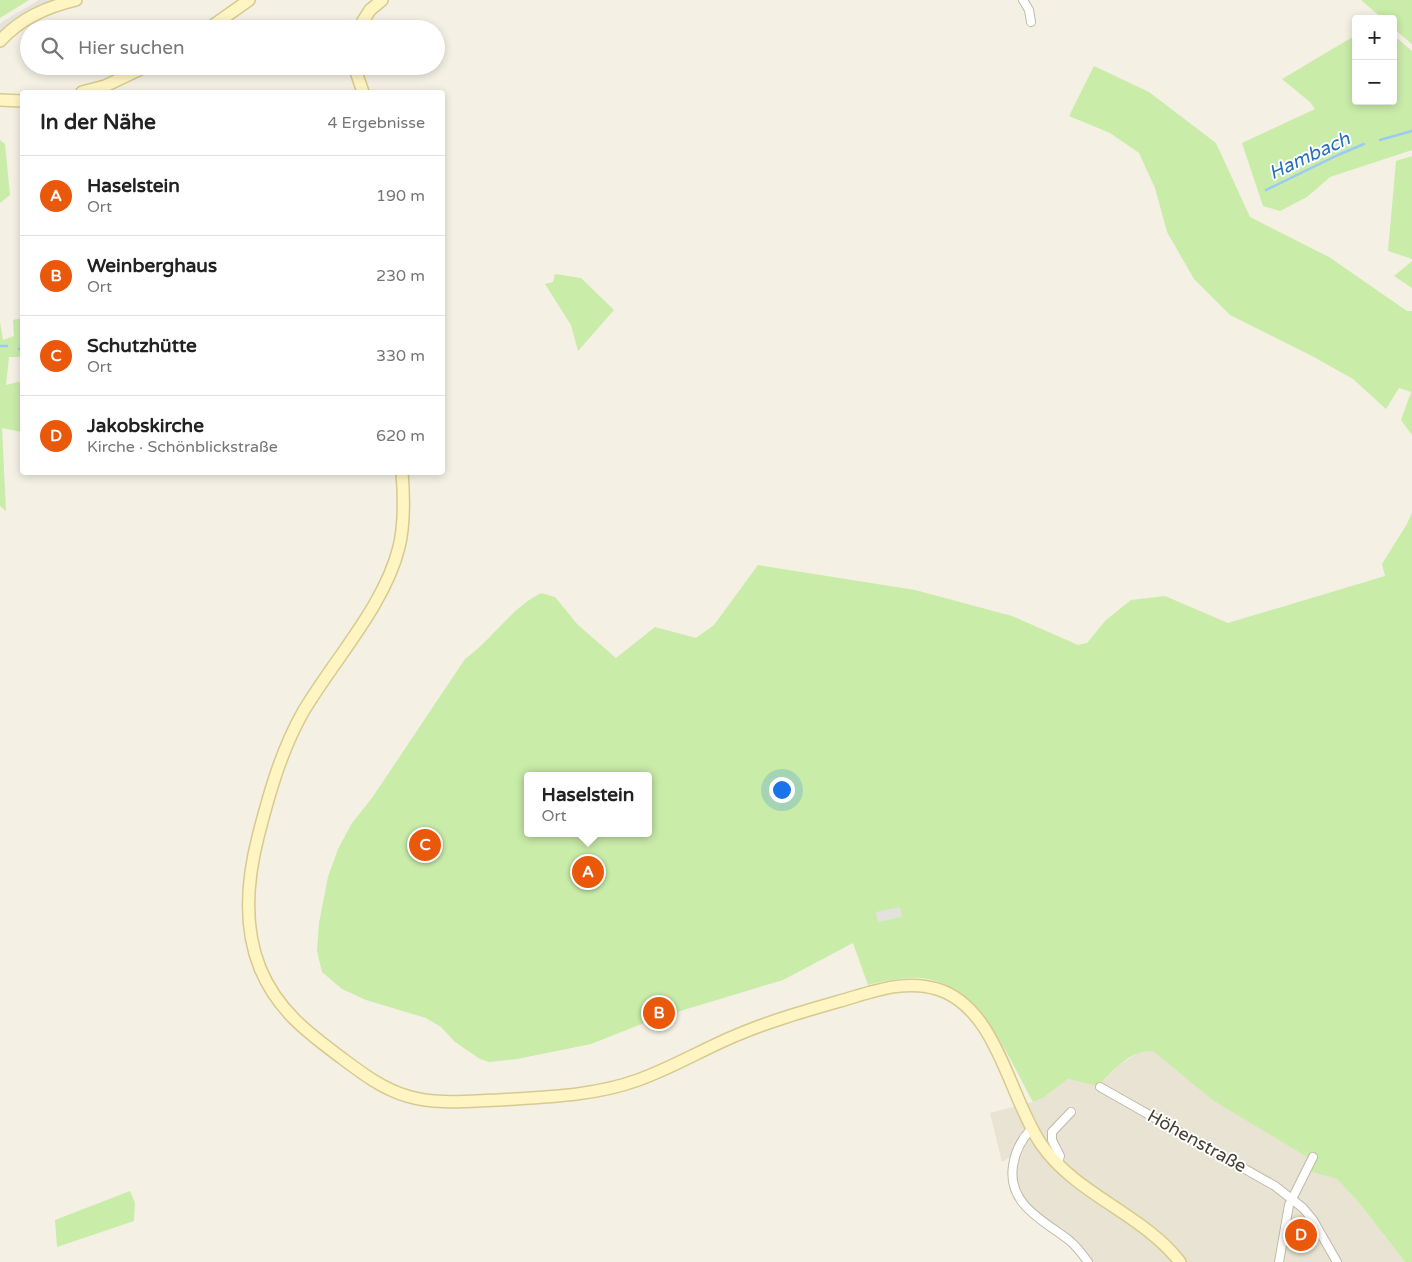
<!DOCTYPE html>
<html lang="de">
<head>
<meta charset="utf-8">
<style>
	body { margin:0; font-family:"Varela Round",sans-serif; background:#f6f6f6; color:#222 }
	.controls { position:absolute; right:15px; top:15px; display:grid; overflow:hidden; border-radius:5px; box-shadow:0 2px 8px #0003 }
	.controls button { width:45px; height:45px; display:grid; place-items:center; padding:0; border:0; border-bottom:1px solid #e0e0e0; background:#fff; color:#222; font:25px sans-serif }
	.you { position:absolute; left:781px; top:789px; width:18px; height:18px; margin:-12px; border:4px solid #fff; border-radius:50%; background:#1a73e8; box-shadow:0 0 0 8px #1a73e833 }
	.badge { display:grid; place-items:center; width:32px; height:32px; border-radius:50%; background:#ea580c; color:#fff; font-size:16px; font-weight:700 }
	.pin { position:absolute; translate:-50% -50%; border:2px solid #fff; box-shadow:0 1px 5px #0006 }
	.popup { position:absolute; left:524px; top:772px; width:128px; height:65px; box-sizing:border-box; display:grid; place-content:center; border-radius:5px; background:#fff; filter:drop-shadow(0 1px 4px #0005); font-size:16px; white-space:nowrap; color:#767676 }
	.popup b { font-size:19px; color:#222 }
	.popup::after { content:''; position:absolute; left:50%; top:100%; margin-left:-10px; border:10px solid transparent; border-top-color:#fff }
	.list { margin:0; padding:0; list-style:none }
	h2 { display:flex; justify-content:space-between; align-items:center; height:65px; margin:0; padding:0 20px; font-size:21px }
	h2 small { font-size:16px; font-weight:400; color:#767676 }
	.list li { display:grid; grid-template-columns:32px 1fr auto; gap:15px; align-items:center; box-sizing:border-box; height:80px; padding:0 20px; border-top:1px solid #e0e0e0 }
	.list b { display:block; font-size:19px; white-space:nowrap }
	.list p { margin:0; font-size:16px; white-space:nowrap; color:#767676 }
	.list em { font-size:16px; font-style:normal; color:#767676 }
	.icon { flex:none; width:28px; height:28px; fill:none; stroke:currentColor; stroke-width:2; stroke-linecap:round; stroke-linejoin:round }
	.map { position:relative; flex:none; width:1412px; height:1262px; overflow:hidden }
	.search { position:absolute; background:#fff; box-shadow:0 2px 8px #0003; left:20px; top:20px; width:425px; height:55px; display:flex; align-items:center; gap:12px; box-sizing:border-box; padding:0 18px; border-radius:28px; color:#767676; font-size:19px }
	.panel { position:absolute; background:#fff; box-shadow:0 2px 8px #0003; left:20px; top:90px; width:425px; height:385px; border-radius:5px }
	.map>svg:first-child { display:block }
	.residential { fill:#e8e3d2 }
	.green { fill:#c9eca9; fill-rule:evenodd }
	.parking { fill:#e4e2dd }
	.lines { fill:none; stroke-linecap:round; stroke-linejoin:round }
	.stream { stroke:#9bcaf6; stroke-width:2.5 }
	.street-casing { stroke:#c0b9a6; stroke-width:10 }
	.secondary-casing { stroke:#d7ca90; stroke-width:14 }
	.street { stroke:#fff; stroke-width:8 }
	.secondary { stroke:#fff5c3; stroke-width:11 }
	.labels { text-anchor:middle; stroke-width:4; stroke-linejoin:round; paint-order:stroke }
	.street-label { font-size:18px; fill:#474134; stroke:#fff }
	.water-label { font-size:19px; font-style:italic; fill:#2470bb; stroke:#fff }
</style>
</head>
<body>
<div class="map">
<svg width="1412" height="1262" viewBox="0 0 1412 1262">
	<rect width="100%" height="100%" fill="#f4f0e4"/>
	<path class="residential" d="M1141,1051h12l29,22 128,85 17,18 10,3 20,21 48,62h-319l-15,-19 -53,-44 -5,-38 -3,-4 -8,5 -12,-49 43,-11 10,-4 25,-19 30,7 21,-21z"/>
	<g class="green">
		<path d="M0,0h29l-29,18z"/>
		<path d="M1361,0h51v44l-19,-16v-9h-10z"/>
		<path d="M1356,35v66h37v-66l19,16v99l-82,27 -23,20 -27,14 -17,-5 -21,-63 73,-34 -5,-7 -28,-23z"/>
		<path d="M1094,66l55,26 67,51 34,74 79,40 78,54h5v124l-11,-15 10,-28 -12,-4 -13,21 -33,-30 -41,-23 -82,-41 -36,-36 -27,-47 -12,-44 -16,-35 -29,-20 -41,-17z"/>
		<path d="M0,140l5,4 5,51 -10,8z"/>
		<path d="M1412,156v103l-24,-8 8,-90z"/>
		<path d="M1412,261v27l-18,-12z"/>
		<path d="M555,274l26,4 33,32 -36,41 -7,-26 -26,-41 8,-2z"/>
		<path d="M22,318v39h-13l-3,28 16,-4v51l-20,-4 4,83 -6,-5v-184l3,18 11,-4 -1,-16z"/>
		<path d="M1412,512v750h-7l-48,-62 -20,-21 -31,-9 3,-12 -95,-57 -61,-50c-24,-1 -39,19 -55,35l-30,-7 -25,19 -10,4c-26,-46 -52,-119 -113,-124 -17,-1 -35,3 -52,7l-15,-42 -70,37 -126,38 -66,26 -74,15 -28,3 -9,-3 -25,-17 -14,-15 -15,-9 -60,-18 -24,-11 -20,-17 -5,-21 2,-28 9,-46 10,-28 14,-26 20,-25 93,-139c27,-19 46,-51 76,-66l14,4 23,28 38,33 39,-31 41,11 18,-13 44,-60 157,25 97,26 66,29 9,-2 19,-23 25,-20 34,-4 63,27 157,-47 -3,-12 25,-40zM528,776h120v57h-120z"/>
		<path d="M130,1191l5,12 -1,18 -77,26 -2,-27z"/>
	</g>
	<g class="parking">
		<path d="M39,0h19l-58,33v-9l5,-4z"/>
		<path d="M900,907l2,10 -24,5 -2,-10z"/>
	</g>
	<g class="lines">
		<g class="stream">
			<path d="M1380,140l32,-9"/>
			<path d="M1266,190l72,-35 26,-11"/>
			<path d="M0,346h7"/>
			<path d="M19,349l3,-1"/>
		</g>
		<g class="street-casing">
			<g id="street">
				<path d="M1023,0l6,10 2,12"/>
				<path d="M1100,1087l175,99 28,22 10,12 24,42"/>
				<path d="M1031,1129c-10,11 -16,22 -18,37 -6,39 32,55 57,75 7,6 13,14 18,21"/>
				<path d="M1058,1163l2,-7 -8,-16v-8l19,-20"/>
				<path d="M1279,1262l10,-57 24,-48"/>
			</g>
		</g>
		<g class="secondary-casing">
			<g id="secondary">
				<path d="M208,29l41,-29"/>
				<path d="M358,29l12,-19 12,-10"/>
				<path d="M0,41c21,-23 47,-34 76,-41"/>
				<path d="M354,66l9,26"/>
				<path d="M82,92l23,-6 42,-20"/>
				<path d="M0,100l22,1"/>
				<path d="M402,472c2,25 3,51 -3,75 -14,58 -66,114 -96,165 -22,39 -34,82 -45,125 -11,43 -15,89 2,131 17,42 48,65 83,91 20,15 40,30 64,37 29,9 61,5 91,4 47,-3 96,-4 140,-20 34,-12 65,-31 99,-45 33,-14 68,-24 103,-34 32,-9 64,-22 97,-12 60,18 72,108 104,155 35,51 101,69 139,118"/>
			</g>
		</g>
		<use href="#street" class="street"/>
		<use href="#secondary" class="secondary"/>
	</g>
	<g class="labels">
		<g class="street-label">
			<text transform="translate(1197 1141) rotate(29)" y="6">Höhenstraße</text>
		</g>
		<g class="water-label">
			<text transform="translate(1309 155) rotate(-25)" y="7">Hambach</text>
		</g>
	</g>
</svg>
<div class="controls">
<button>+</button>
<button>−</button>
</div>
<div class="you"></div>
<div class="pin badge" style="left:588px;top:872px">A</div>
<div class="popup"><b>Haselstein</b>Ort</div>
<div class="pin badge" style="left:659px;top:1013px">B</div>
<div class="pin badge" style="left:425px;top:845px">C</div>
<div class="pin badge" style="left:1301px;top:1235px">D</div>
<div class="search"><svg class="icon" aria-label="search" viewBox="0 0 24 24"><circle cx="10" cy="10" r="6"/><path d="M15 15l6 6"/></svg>Hier suchen</div>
<section class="panel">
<h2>In der Nähe<small>4 Ergebnisse</small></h2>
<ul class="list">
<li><span class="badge">A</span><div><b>Haselstein</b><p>Ort</p></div><em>190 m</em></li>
<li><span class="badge">B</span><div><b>Weinberghaus</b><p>Ort</p></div><em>230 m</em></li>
<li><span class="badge">C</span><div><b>Schutzhütte</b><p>Ort</p></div><em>330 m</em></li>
<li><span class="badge">D</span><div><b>Jakobskirche</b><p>Kirche · Schönblickstraße</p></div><em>620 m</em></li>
</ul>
</section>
</div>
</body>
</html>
